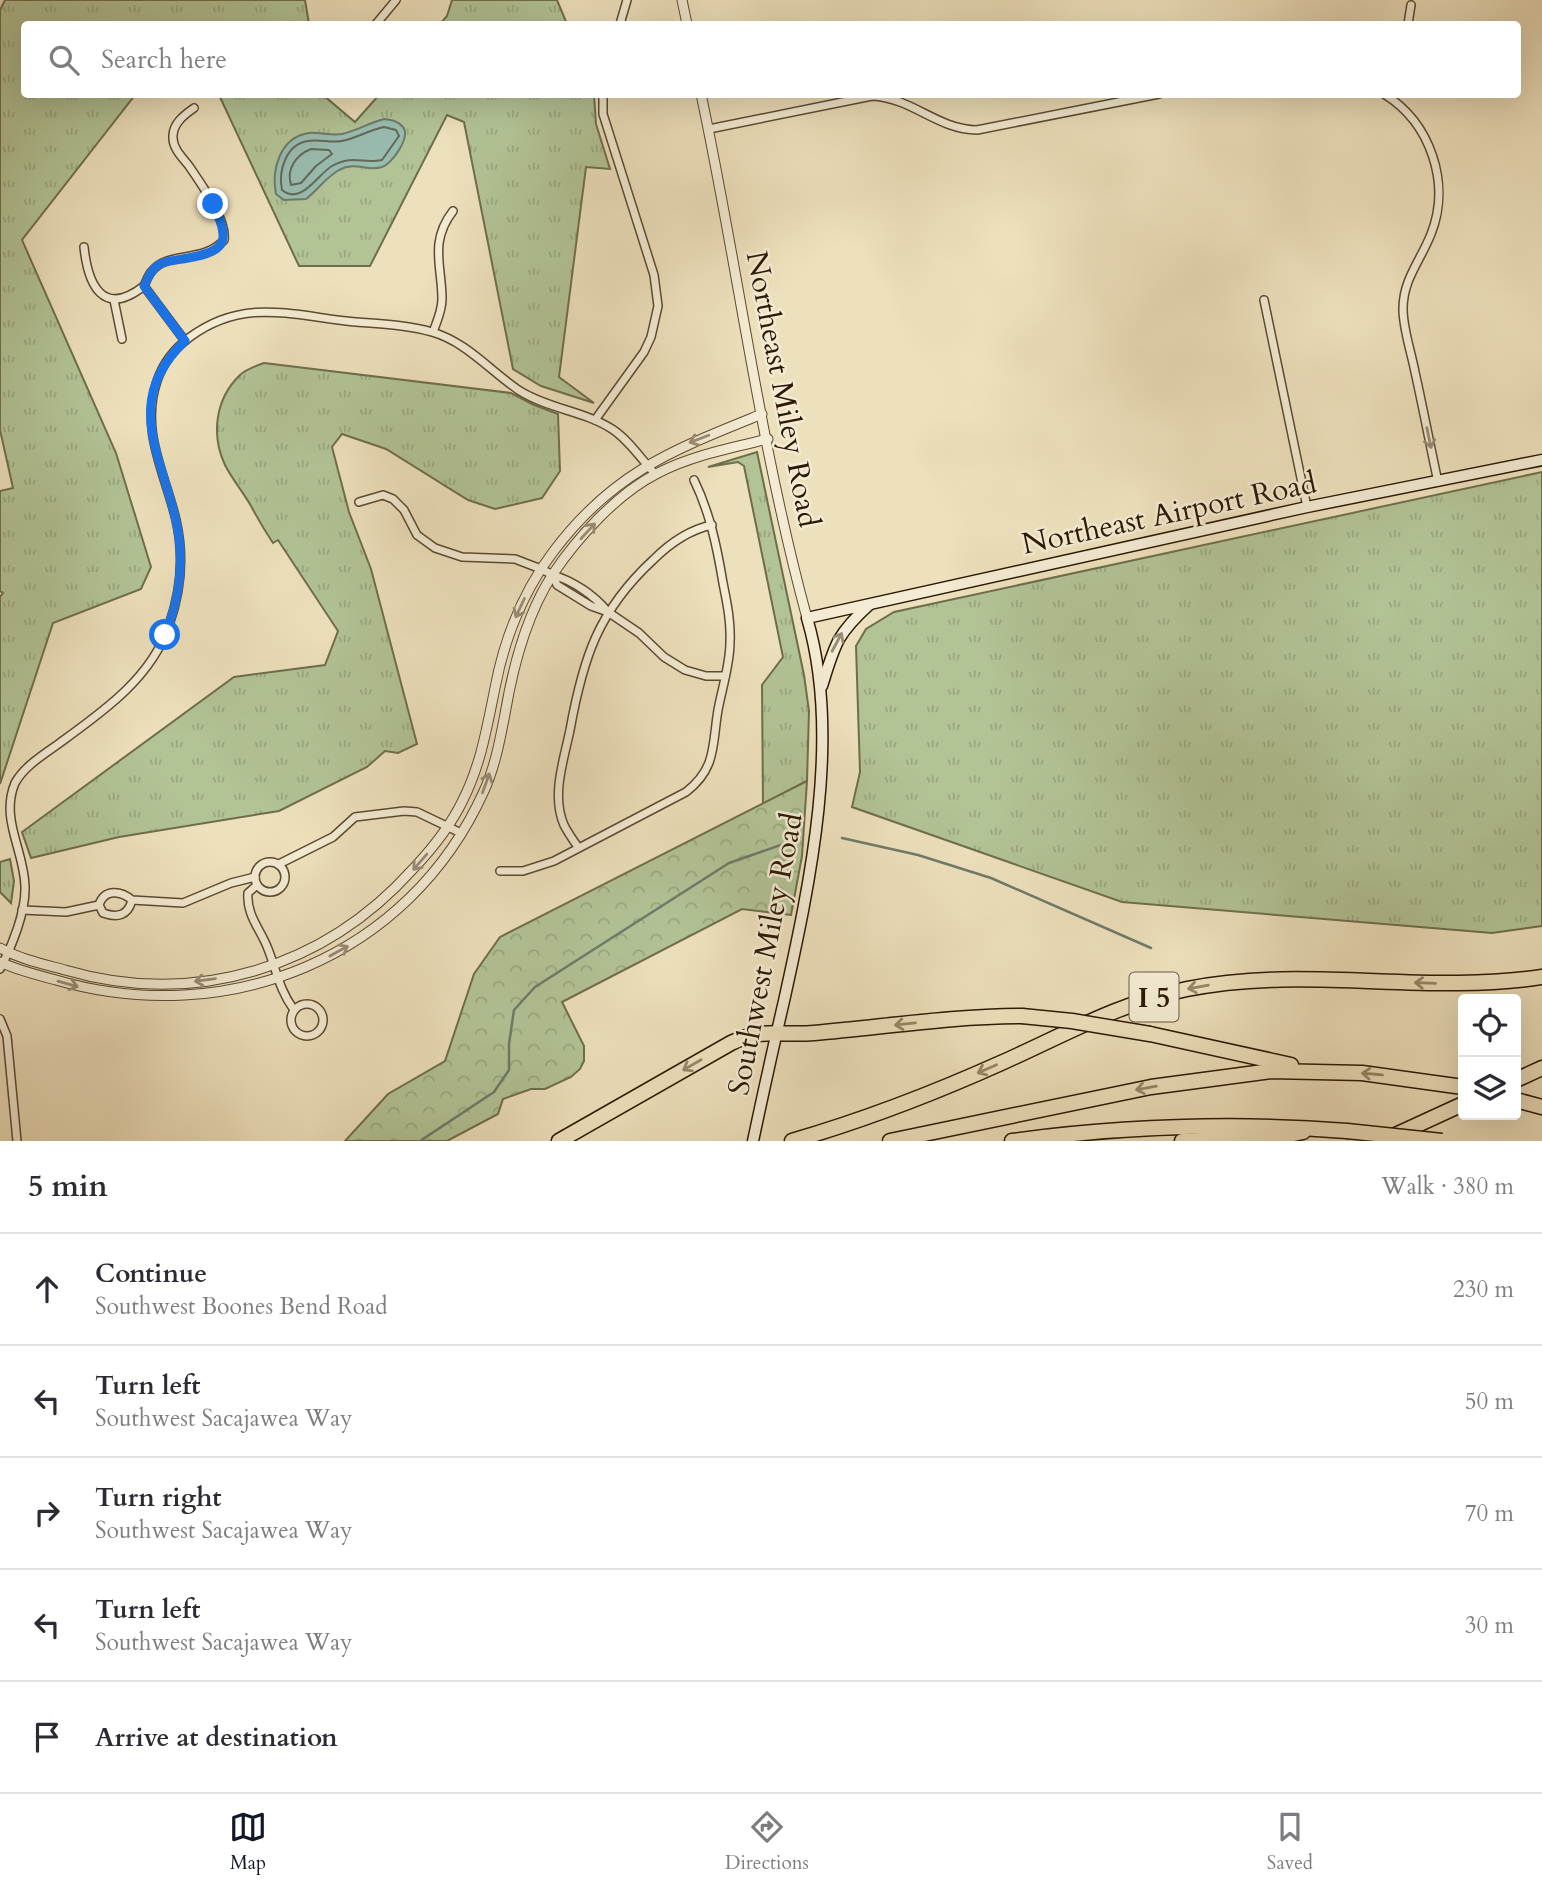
<!DOCTYPE html>
<html lang="en">
<head>
<meta charset="utf-8">
<style>
	body { margin:0; font-family:Cardo,serif; background:#f7f7f7; color:#2b2b33 }
	.controls { position:absolute; right:21px; bottom:21px; display:grid; overflow:hidden; border-radius:7px; box-shadow:0 7px 28px #0002 }
	.controls button { width:63px; height:63px; display:grid; place-items:center; padding:0; border:0; border-bottom:2px solid #e1e1e2; background:#fff; color:#2b2b33; font:35px sans-serif }
	.stop { position:absolute; width:21px; height:21px; margin:-16px; border:5px solid #1a73e8; border-radius:50%; background:#fff }
	.stop.end { background:#1a73e8; border-color:#fff; box-shadow:0 2px 7px #0008 }
	.list { margin:0; padding:0; list-style:none }
	h2 { display:flex; justify-content:space-between; align-items:center; height:91px; margin:0; padding:0 28px; font-size:30px }
	h2 small { font-size:23px; font-weight:400; color:#7c7c81 }
	.list li { display:grid; grid-template-columns:46px 1fr auto; gap:21px; align-items:center; box-sizing:border-box; height:112px; padding:0 28px; border-top:2px solid #e1e1e2 }
	.list b { display:block; font-size:26px; white-space:nowrap }
	.list p { margin:0; font-size:23px; white-space:nowrap; color:#7c7c81 }
	.list em { font-size:23px; font-style:normal; color:#7c7c81 }
	.icon { flex:none; width:38px; height:38px; fill:none; stroke:currentColor; stroke-width:2; stroke-linecap:round; stroke-linejoin:round }
	.map { position:relative; flex:none; width:1542px; height:1141px; overflow:hidden }
	.search { position:absolute; background:#fff; box-shadow:0 7px 28px #0002; left:21px; right:21px; top:21px; height:77px; display:flex; align-items:center; gap:18px; box-sizing:border-box; padding:0 24px; border-radius:7px; color:#7c7c81; font-size:26px }
	.sheet { height:651px; background:#fff }
	nav { display:flex; justify-content:space-around; align-items:center; box-sizing:border-box; height:98px; border-top:2px solid #e1e1e2; background:#fff; font-size:19px; color:#7c7c81 }
	nav a { display:grid; justify-items:center; gap:4px }
	nav .on { color:#111827 }
	.map>svg:first-child { display:block }
	.grass { fill:url(#grass-tufts); stroke:#6f6e4c; stroke-width:2 }
	.forest { fill:url(#forest-crowns); stroke:#6f6e4c; stroke-width:2 }
	.water { fill:#99bdb1; stroke:#6d7b6b; stroke-width:2 }
	.lines { fill:none; stroke-linecap:round; stroke-linejoin:round }
	.shore { stroke:#626a5a; stroke-width:2 }
	.stream { stroke:#6d7b6b; stroke-width:2.5 }
	.minor-casing { stroke:#5c4a31; stroke-width:10 }
	.tertiary-casing { stroke:#5c4a31; stroke-width:11 }
	.secondary-casing { stroke:#2c1803; stroke-width:13 }
	.motorway-casing { stroke:#2c1803; stroke-width:17 }
	.minor { stroke:#f3ebd3; stroke-width:7 }
	.tertiary { stroke:#f3ebd3; stroke-width:9 }
	.secondary { stroke:#f3ebd3; stroke-width:10 }
	.motorway { stroke:#ede0bc; stroke-width:14 }
	.motorway-bridge-casing { stroke:#2c1803; stroke-width:17; stroke-linecap:butt }
	.motorway-bridge { stroke:#ede0bc; stroke-width:14 }
	.oneway { stroke:#998c75 }
	.oneway2 { stroke:#968669 }
	.route { stroke:#1a73e8; stroke-width:9 }
	.labels { text-anchor:middle; stroke-width:5; stroke-linejoin:round; paint-order:stroke }
	.shield { fill:#f3ebd3; stroke:#685741; stroke-width:2 }
	.shield-label { font-size:28px; font-weight:bold; fill:#2c1803 }
	.street-label { font-size:30px; fill:#2c1803; stroke:#f3ebd3 }
</style>
</head>
<body>
<div class="map">
<svg width="1542" height="1141" viewBox="0 0 1542 1141">
	<defs>
		<pattern id="grass-tufts" width="24" height="20" patternUnits="userSpaceOnUse" patternTransform="scale(1.75)"><rect width="24" height="20" fill="#b2c396"/><path d="M3 7l-1-3M5 7V3M7 7l1-3M15 17l-1-3M17 17v-4M19 17l1-3" fill="none" stroke="#99a780"/></pattern>
		<pattern id="forest-crowns" width="20" height="18" patternUnits="userSpaceOnUse" patternTransform="scale(1.75)"><rect width="20" height="18" fill="#b2c396"/><path d="M2 6a3 3 0 1 1 6 0M12 15a3 3 0 1 1 6 0" fill="none" stroke="#99a780"/></pattern>
	</defs>
	<rect width="100%" height="100%" fill="#ede0bc"/>
	<filter id="stains"><feTurbulence type="fractalNoise" baseFrequency=".00286" numOctaves="4"/><feColorMatrix values="0 0 0 0 .2 0 0 0 0 .09 0 0 0 0 .02 0 0 0 .5 -.17"/></filter>
	<radialGradient id="worn" r=".72"><stop offset=".6" stop-color="#630" stop-opacity="0"/><stop offset="1" stop-color="#630" stop-opacity=".3"/></radialGradient>
	<g class="grass">
		<path d="M5,0h300l4,24h-285v70l111,1 -113,145 94,213 35,114 -10,22 -88,34 -53,161v-187l3,-4 -3,-2v-100l13,-3 -13,-58v-420z"/>
		<path d="M452,0h105l10,24h-127l7,-8z"/>
		<path d="M219,95h104l32,27 24,-27h215l2,29 14,45 -24,-2 -27,210 35,26 -53,-17 -28,-17 -49,-247 -17,-7 -77,151h-71z"/>
		<path d="M264,363l247,30 23,12 24,9 2,57 -18,27 -47,11 -27,-9 -82,-51 -44,-15 -10,13 17,65 22,57 46,175 -19,9 -13,-2 -18,16 -88,44 -160,26 -88,21 -9,-26 212,-155 91,-12 13,-34 -60,-91 -5,3c-8,-12 -15,-24 -22,-37 -8,-14 -19,-27 -26,-41 -14,-30 -10,-66 15,-90 6,-6 16,-9 24,-12z"/>
		<path d="M757,452l47,223 5,36 -2,70 -44,23 -1,-119 21,-28 -39,-191 -6,-4 -30,5z"/>
		<path d="M1542,472v454l-50,7 -370,-31 -270,-95 8,-35 -4,-126 10,-17 28,-17z"/>
		<path d="M10,859l4,22 -3,22 -11,-11v-30z"/>
	</g>
	<path class="forest" d="M807,781l-5,75 -11,59 -49,-6 -180,93 22,44v15l-4,8 -9,8 -26,12h-14l-28,10 -5,15 -51,27h-102l43,-47 57,-33 29,-87 26,-37z"/>
	<path class="water" d="M384,119c8,1 14,2 19,8 8,10 -11,37 -21,40 -15,5 -26,-6 -43,3 -14,8 -21,20 -33,29l-22,1 -8,-6c-5,-24 4,-57 33,-61 11,-1 22,3 33,1 14,-3 27,-11 42,-15z"/>
	<g class="lines">
		<g class="shore">
			<path d="M384,127l12,3 3,6 -17,24c-19,4 -29,-6 -50,6 -14,8 -31,40 -50,24 -4,-19 4,-46 26,-49 11,-2 23,2 34,0 15,-3 27,-11 42,-14z"/>
			<path d="M311,149l18,1 3,4 -16,12 -15,17 -10,2c-5,-16 5,-30 20,-36z"/>
		</g>
		<g class="stream">
			<path d="M842,838l76,17 73,23 160,70"/>
			<path d="M420,1141l74,-49 15,-22v-26l5,-34 21,-23 194,-124 69,-24"/>
		</g>
		<g class="minor-casing">
			<g id="minor">
				<path d="M376,24l20,-24"/>
				<path d="M620,24l7,-24"/>
				<path d="M1408,24l3,-19"/>
				<path d="M1384,94c47,29 67,90 47,140 -10,26 -28,45 -28,75 0,20 8,42 12,63 8,36 15,73 23,110"/>
				<path d="M709,129l163,-33c41,2 64,33 105,34l182,-36"/>
				<path d="M84,247c4,38 19,71 60,39"/>
				<path d="M114,300l8,39"/>
				<path d="M1264,300l43,207"/>
				<path d="M433,332c4,-11 9,-21 9,-33 0,-33 -13,-57 11,-88"/>
				<path d="M185,341l-41,-55c2,-4 4,-11 8,-15 16,-20 52,-8 72,-31 3,-21 -23,-56 -35,-74 -6,-8 -16,-17 -16,-28 -1,-14 11,-23 21,-30"/>
				<path d="M595,420l49,-68 7,-15 7,-31 -4,-31 -51,-161v-20"/>
				<path d="M359,502l24,-7 10,4 11,11 13,25 18,13 27,9 53,2 26,10 12,6 4,10 34,21 17,6 31,21 25,24 21,13 21,6h19"/>
				<path d="M553,575c20,6 41,20 54,36"/>
				<path d="M578,847c-5,-7 -10,-14 -14,-22 -13,-29 0,-66 6,-95 13,-72 28,-119 83,-170 17,-17 35,-30 59,-35"/>
				<circle cx="270" cy="877" r="15"/>
				<path d="M279,864l54,-27 22,-20 49,-6 13,1 44,21"/>
				<path d="M500,871h23l31,-10 132,-69c31,-24 26,-47 32,-82 4,-22 12,-45 12,-68 1,-20 -3,-39 -7,-59 -6,-36 -13,-70 -29,-103"/>
				<path d="M257,885l-9,8c-2,22 13,37 20,56 9,23 11,40 26,61"/>
				<path d="M132,900c-4,16 -15,18 -29,13l-4,-8c5,-16 21,-15 33,-5l51,3 48,-20 24,-6"/>
				<path d="M22,910l44,2 33,-7"/>
				<path d="M0,969c12,-23 26,-57 25,-83 -1,-36 -25,-67 -10,-103 10,-18 30,-29 46,-41 43,-31 91,-65 108,-117 12,-34 15,-70 7,-105 -11,-47 -36,-89 -19,-139 6,-18 18,-33 33,-44 52,-38 97,-23 156,-16 28,3 59,3 86,11 35,10 59,40 88,59 29,18 64,20 92,38 17,11 29,30 43,45"/>
				<circle cx="307" cy="1020" r="16"/>
				<path d="M0,1019l7,17 10,105"/>
			</g>
		</g>
		<g class="tertiary-casing">
			<g id="tertiary">
				<path d="M682,0l5,24"/>
				<path d="M701,94c37,174 59,352 106,524"/>
				<path d="M0,948c20,11 43,16 65,22 130,38 259,-2 348,-101 19,-20 38,-44 50,-69 18,-36 24,-73 32,-112 9,-48 28,-96 58,-136 60,-80 120,-102 209,-138"/>
				<path d="M0,962c17,8 37,13 56,18 171,50 353,-22 428,-189 11,-24 16,-51 21,-77 8,-48 21,-99 48,-140 24,-36 64,-80 103,-100 34,-18 74,-26 112,-35"/>
			</g>
		</g>
		<g class="secondary-casing">
			<g id="secondary">
				<path d="M822,686c13,-41 14,-51 47,-81"/>
				<path d="M753,1141c10,-47 20,-93 31,-140 26,-118 58,-265 23,-383l500,-111 235,-47"/>
			</g>
		</g>
		<g class="motorway-casing">
			<g id="motorway">
				<path d="M1150,1034l141,31"/>
				<path d="M1516,1080l26,-12"/>
				<path d="M1516,1100l26,7"/>
				<path d="M1391,1137l72,-33"/>
				<path d="M559,1141l172,-98c33,-16 50,-7 83,-10 70,-6 139,-17 208,-17"/>
				<path d="M792,1141c72,-21 140,-47 209,-78 63,-28 118,-60 186,-74 118,-24 237,6 355,-12"/>
				<path d="M890,1141l261,-54 120,-16 91,2 101,14"/>
				<path d="M1012,1141c113,-15 221,-19 335,-10"/>
				<path d="M1182,1141l101,-5 20,-4"/>
			</g>
		</g>
		<use href="#minor" class="minor"/>
		<use href="#tertiary" class="tertiary"/>
		<use href="#secondary" class="secondary"/>
		<use href="#motorway" class="motorway"/>
		<g class="motorway-bridge-casing">
			<g id="motorway-bridge">
				<path d="M1022,1016l50,5 78,13"/>
				<path d="M1347,1131l95,10"/>
			</g>
		</g>
		<use href="#motorway-bridge" class="motorway-bridge"/>
	</g>
	<defs><path id="oneway-shaft" d="M-6 0H5M1.5-3L5.5 0L1.5 3" fill="none" stroke-width="1.6" stroke-linecap="round" stroke-linejoin="round" transform="scale(1.75)"/></defs>
	<g class="oneway">
		<use href="#oneway-shaft" transform="translate(1429 438) rotate(78)"/>
		<use href="#oneway-shaft" transform="translate(699 439) rotate(159)"/>
		<use href="#oneway-shaft" transform="translate(588 531) rotate(-47)"/>
		<use href="#oneway-shaft" transform="translate(520 608) rotate(115)"/>
		<use href="#oneway-shaft" transform="translate(837 642) rotate(-62)"/>
		<use href="#oneway-shaft" transform="translate(486 783) rotate(-70)"/>
		<use href="#oneway-shaft" transform="translate(420 862) rotate(131)"/>
		<use href="#oneway-shaft" transform="translate(339 951) rotate(-29)"/>
		<use href="#oneway-shaft" transform="translate(205 980) rotate(173)"/>
		<use href="#oneway-shaft" transform="translate(68 984) rotate(16)"/>
	</g>
	<g class="oneway2">
		<use href="#oneway-shaft" transform="translate(1425 983) rotate(-178)"/>
		<use href="#oneway-shaft" transform="translate(1198 987) rotate(170)"/>
		<use href="#oneway-shaft" transform="translate(905 1024) rotate(174)"/>
		<use href="#oneway-shaft" transform="translate(692 1065) rotate(150)"/>
		<use href="#oneway-shaft" transform="translate(987 1069) rotate(156)"/>
		<use href="#oneway-shaft" transform="translate(1372 1074) rotate(-175)"/>
		<use href="#oneway-shaft" transform="translate(1146 1088) rotate(170)"/>
	</g>
	<g class="lines">
		<path class="route" d="M165,635c13,-33 19,-69 13,-104 -12,-70 -59,-128 7,-190l-41,-55c4,-8 7,-17 16,-22 9,-4 19,-4 28,-6 42,-7 41,-20 25,-54"/>
	</g>
	<g class="labels">
		<rect class="shield" x="1129.5" y="972.5" width="49" height="49" rx="5"/>
		<g class="shield-label">
			<text x="1154" y="1007">I 5</text>
		</g>
		<g class="street-label">
			<text transform="translate(783 389) rotate(79)" y="10">Northeast Miley Road</text>
			<text transform="translate(1169 513) rotate(-12)" y="10">Northeast Airport Road</text>
			<text transform="translate(765 954) rotate(-79)" y="10">Southwest Miley Road</text>
		</g>
	</g>
	<rect width="100%" height="100%" filter="url(#stains)"/>
	<rect width="100%" height="100%" fill="url(#worn)"/>
</svg>
<div class="controls">
<button><svg class="icon" aria-label="locate" viewBox="0 0 24 24"><circle cx="12" cy="12" r="6"/><path d="M12 2v4M12 18v4M2 12h4M18 12h4"/></svg></button>
<button><svg class="icon" aria-label="layers" viewBox="0 0 24 24"><path d="M12 4l9 5-9 5-9-5zM3 14l9 5 9-5"/></svg></button>
</div>
<div class="stop" style="left:165px;top:635px"></div>
<div class="stop end" style="left:213px;top:204px"></div>
<div class="search"><svg class="icon" aria-label="search" viewBox="0 0 24 24"><circle cx="10" cy="10" r="6"/><path d="M15 15l6 6"/></svg>Search here</div>
</div>
<section class="sheet">
<h2>5 min<small>Walk · 380 m</small></h2>
<ul class="list">
<li><svg class="icon" aria-label="ahead" viewBox="0 0 24 24"><path d="M12 20V5M6 11l6-6 6 6"/></svg><div><b>Continue</b><p>Southwest Boones Bend Road</p></div><em>230 m</em></li>
<li><svg class="icon" aria-label="left" viewBox="0 0 24 24"><path d="M17 20v-9H6M10 6l-5 5 5 5"/></svg><div><b>Turn left</b><p>Southwest Sacajawea Way</p></div><em>50 m</em></li>
<li><svg class="icon" aria-label="right" viewBox="0 0 24 24"><path d="M7 20v-9h11M14 6l5 5-5 5"/></svg><div><b>Turn right</b><p>Southwest Sacajawea Way</p></div><em>70 m</em></li>
<li><svg class="icon" aria-label="left" viewBox="0 0 24 24"><path d="M17 20v-9H6M10 6l-5 5 5 5"/></svg><div><b>Turn left</b><p>Southwest Sacajawea Way</p></div><em>30 m</em></li>
<li><svg class="icon" aria-label="arrive" viewBox="0 0 24 24"><path d="M6 21V4h12l-3 4 3 4H6"/></svg><div><b>Arrive at destination</b></div></li>
</ul>
</section>
<nav>
<a class="on"><svg class="icon" aria-label="map" viewBox="0 0 24 24"><path d="M3 6l6-2 6 2 6-2v14l-6 2-6-2-6 2zM9 4v14M15 6v14"/></svg>Map</a>
<a><svg class="icon" aria-label="directions" viewBox="0 0 24 24"><path d="M12 3l9 9-9 9-9-9zM9 14v-3h6M13 9l2 2-2 2"/></svg>Directions</a>
<a><svg class="icon" aria-label="saved" viewBox="0 0 24 24"><path d="M7 4h10v16l-5-4-5 4z"/></svg>Saved</a>
</nav>
</body>
</html>
